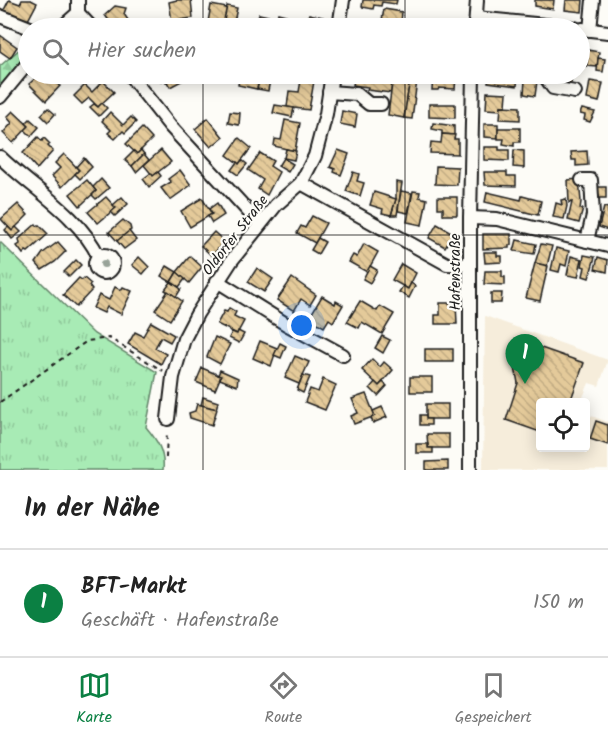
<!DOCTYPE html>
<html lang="de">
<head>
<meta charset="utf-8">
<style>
	body { margin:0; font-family:Kalam,sans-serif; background:#f2f2f2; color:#222 }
	.controls { position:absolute; right:18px; bottom:18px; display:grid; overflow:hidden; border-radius:6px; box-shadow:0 3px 15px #0003 }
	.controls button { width:54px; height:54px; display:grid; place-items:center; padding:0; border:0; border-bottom:2px solid #e0e0e0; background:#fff; color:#222; font:30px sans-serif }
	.you { position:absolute; left:302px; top:326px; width:21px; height:21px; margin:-15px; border:4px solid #fff; border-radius:50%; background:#1a73e8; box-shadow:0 0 0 9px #1a73e833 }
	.badge { display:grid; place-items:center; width:39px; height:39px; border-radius:50%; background:#0b8043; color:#fff; font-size:20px; font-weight:700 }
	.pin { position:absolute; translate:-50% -50px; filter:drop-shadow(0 2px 3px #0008) }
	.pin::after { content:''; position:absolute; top:32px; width:21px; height:18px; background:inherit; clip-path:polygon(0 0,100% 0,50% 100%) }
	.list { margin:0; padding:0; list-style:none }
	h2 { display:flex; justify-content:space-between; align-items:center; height:78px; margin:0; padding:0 24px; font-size:26px }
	h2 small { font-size:20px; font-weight:400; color:#767676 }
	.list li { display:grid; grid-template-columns:39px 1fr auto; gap:18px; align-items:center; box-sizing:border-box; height:108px; padding:0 24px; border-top:2px solid #e0e0e0 }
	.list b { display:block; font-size:22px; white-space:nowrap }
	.list p { margin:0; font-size:20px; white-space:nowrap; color:#767676 }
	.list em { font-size:20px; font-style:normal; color:#767676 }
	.icon { flex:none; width:33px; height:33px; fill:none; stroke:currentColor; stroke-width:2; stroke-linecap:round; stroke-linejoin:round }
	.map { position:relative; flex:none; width:608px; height:470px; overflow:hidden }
	.search { position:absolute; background:#fff; box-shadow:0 3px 15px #0003; left:18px; right:18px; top:18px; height:66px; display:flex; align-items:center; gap:15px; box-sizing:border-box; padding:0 21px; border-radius:33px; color:#767676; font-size:22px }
	.sheet { height:186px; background:#fff }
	nav { display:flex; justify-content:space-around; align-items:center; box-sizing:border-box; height:84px; border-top:2px solid #e0e0e0; background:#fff; font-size:16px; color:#767676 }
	nav a { display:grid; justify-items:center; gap:3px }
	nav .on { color:#0b8043 }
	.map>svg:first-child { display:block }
	.built { fill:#f6eddb }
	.grass { fill:url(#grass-tufts); stroke:#628468; stroke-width:1.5 }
	.forest { fill:url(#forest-firs); stroke:#628468; stroke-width:1.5 }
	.building { fill:url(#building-back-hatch); stroke:#1c1c1c; stroke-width:1.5 }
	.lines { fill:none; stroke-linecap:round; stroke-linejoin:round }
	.minor-casing { stroke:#1c1c1c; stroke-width:16 }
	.path { stroke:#1c1c1c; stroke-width:2; stroke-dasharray:4.5 4.5; stroke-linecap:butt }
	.minor { stroke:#fdfcf7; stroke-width:12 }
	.tree { fill:#98a398 }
	.grid { fill:none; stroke:#1c1c1c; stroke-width:1.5; stroke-opacity:0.55 }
	.labels { text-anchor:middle; stroke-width:4.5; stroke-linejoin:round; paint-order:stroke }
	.street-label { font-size:15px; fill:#1c1c1c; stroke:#fdfcf7 }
</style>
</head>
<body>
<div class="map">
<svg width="608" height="470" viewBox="0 0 608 470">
	<defs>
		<pattern id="grass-tufts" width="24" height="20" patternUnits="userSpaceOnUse" patternTransform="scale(1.5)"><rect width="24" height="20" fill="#a8ebb5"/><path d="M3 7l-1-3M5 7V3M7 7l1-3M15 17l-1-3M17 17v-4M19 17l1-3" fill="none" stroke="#90c99b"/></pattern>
		<pattern id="forest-firs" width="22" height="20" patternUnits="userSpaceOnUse" patternTransform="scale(1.5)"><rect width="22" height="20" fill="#a8ebb5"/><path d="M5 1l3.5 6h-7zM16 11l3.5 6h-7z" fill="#90c99b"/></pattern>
		<pattern id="building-back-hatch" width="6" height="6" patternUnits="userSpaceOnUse" patternTransform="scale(1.5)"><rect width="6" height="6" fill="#e4ca9a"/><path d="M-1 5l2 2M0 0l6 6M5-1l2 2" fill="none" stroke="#c3ad84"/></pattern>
	</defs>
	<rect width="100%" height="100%" fill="#fdfcf7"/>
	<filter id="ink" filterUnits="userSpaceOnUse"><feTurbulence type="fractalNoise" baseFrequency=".0167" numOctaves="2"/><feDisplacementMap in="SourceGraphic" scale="12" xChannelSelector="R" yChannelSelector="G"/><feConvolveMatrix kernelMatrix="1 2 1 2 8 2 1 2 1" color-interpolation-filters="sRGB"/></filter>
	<g filter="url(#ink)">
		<path class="built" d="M485,316l123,44 -9,26 -10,-3 -8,19h-41v46h46v-34l22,8v48h-125z"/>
		<path class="grass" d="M0,242l94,92 63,38 -11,55c11,13 19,25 17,43h-163z"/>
		<path class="forest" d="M28,42v21l-28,32v-29z"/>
		<g class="building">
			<path d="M9,0l11,4 2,-4h9l6,3 -10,19 -23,-12z"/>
			<path d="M177,0h14l2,18 -21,3 -3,-19z"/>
			<path d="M363,0h34l-1,4 -14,-2 -1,4 -7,-1 -1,4 -11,-2z"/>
			<path d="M535,0h19l-1,9 -18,-3z"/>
			<path d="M566,0h17l-1,12 -17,-2z"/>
			<path d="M211,5l16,3 -4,18 -15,-4z"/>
			<path d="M115,6l11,2 -2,6 6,9 -9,5h-7l-9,-13z"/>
			<path d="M227,6l10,2 -3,14 -10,-2z"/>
			<path d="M384,9l18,3 -1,11 -19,-3z"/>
			<path d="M278,13l8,2 -3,13h-27l3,-14 18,4z"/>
			<path d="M309,14l14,3 -3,11h-14z"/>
			<path d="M0,35l17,12 -7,11 -10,-7z"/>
			<path d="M580,49l8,1 -1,16 -7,-1z"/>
			<path d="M588,50l11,2 -2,15 -10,-1z"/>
			<path d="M598,58l7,1 -2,13 -6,-1z"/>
			<path d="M40,74h7l13,12 -14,15 -17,-17z"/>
			<path d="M157,74h18l2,3 -11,5 -2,-4 -3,3z"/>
			<path d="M179,74h11l1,2 -21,11 -3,-5z"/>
			<path d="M238,74h23l-4,15 -19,-4 2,-11z"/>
			<path d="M355,74h15v4l22,3 -1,12 -24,-3 1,-3 -15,-2z"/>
			<path d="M449,74h11l-1,3h-3l-1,12 -16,-1 -1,2h-6l1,-15 16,1z"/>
			<path d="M489,74h29l-1,12 -29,-4z"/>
			<path d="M554,74l18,2 -1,7 -18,-3z"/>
			<path d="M393,76l17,3 -6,39 -16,-3z"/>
			<path d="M260,78l10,2 -2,11 -11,-2z"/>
			<path d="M410,79l7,1 -5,39 -8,-1z"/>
			<path d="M301,80l13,1 -5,29 -22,-3 2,-16 10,1z"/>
			<path d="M525,80l12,1 -2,15 -11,-2z"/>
			<path d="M103,81l11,11 -16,15 -9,-9 -7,6 -8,-8 11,-11 7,7z"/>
			<path d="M590,81l13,2 -4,19 -12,-3z"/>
			<path d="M487,92l20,1 -1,13h-5v4l-15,-1z"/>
			<path d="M102,103l5,5 -8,8 -9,-9 4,-3 4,3z"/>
			<path d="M429,104h26v14l-26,-1z"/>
			<path d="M275,105l19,3 -2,9 -19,-4z"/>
			<path d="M501,106l19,1v13l-20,-1z"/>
			<path d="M48,108l7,6 -7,8 -7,-7z"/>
			<path d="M582,109l13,3 -5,10 -6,-2 1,-5 -5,-1z"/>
			<path d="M13,111l16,15 -16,17 -10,-10 9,-10 -5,-6z"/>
			<path d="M342,111l15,3 -2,13 -15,-3z"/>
			<path d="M110,112l13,13 8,-8 5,5 -11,11 -2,-2 -8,8 -7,-6 3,-3 -9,-9z"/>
			<path d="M230,112l10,1 -1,12 -11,-2z"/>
			<path d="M208,118l15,19 -12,10 -16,-18z"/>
			<path d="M30,119l9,8 -8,9 -6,-6 4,-4 -3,-3z"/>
			<path d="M285,120l15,3 -5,28 -21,-5 1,-7 6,1z"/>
			<path d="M433,123l21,3v9l-12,-1v-3l-10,-2z"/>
			<path d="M484,124h14v14l-14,-1z"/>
			<path d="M142,128l10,11 -15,15 -11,-10z"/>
			<path d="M498,128h22v14h-6v4l-11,-2 1,-5h-6z"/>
			<path d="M442,134l13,1 -1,4h4v15l-28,-1 1,-11 10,1z"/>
			<path d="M38,137l4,4 2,-3 6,6 -2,2 5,5 -16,18 -14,-16z"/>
			<path d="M239,138l12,10 -12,16 -12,-9z"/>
			<path d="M484,147h15v3h10v11l-25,-1z"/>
			<path d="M286,149l10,2 -2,9 -10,-2z"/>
			<path d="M141,150l3,4 -12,12 -7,-6 9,-9 3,3z"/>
			<path d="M161,150l10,12 -18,14 -9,-11z"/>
			<path d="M338,150l11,4 -8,21 -7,-3 1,-3 -5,-2z"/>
			<path d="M514,150l10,1v17l-11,-1z"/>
			<path d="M587,151l1,14 -12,1v-6h-4l-1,-8z"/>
			<path d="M260,153l13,8 -3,5 9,6 -12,23 -9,-6 5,-9 -15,-10z"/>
			<path d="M64,154l15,16 -17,17 -10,-11 8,-8 -5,-5z"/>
			<path d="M144,154l5,6 -13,12 -4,-6z"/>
			<path d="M84,158l8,9 -12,12 -5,-5 4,-4 -3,-3z"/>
			<path d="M283,158l10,6 -5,8 -10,-6z"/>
			<path d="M242,160l5,4 -9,11 -7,-5 6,-8 2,2z"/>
			<path d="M436,166l22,1 -1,18 -22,-1z"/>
			<path d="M180,170l11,15 -21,15 -9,-12 10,-6 -3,-3z"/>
			<path d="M158,172l3,4 -12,11 -6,-8 8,-6 2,3z"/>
			<path d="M353,172l6,2 -2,7 7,2 -4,13 -14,-5z"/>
			<path d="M484,172h23v4h9v10l-31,-1z"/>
			<path d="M101,179l8,9 -13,11 -4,-4 4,-4 -3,-4z"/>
			<path d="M579,179l2,23 -1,7h3l-4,14 -11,-3 4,-18 -3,1 -1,-23z"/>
			<path d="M87,180l9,11 -16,15 -10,-12z"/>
			<path d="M396,182l6,1 -5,32h-6l5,-16z"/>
			<path d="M594,187h12v11h-11z"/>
			<path d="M401,191l11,2 -4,20 -10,-2z"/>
			<path d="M413,191l7,1 -1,5 8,2 -5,26 -15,-3z"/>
			<path d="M374,192l22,7 -5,16 -9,-2 1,-4 -13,-4z"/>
			<path d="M487,192l34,8 1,-4 19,5 -3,14 -53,-13z"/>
			<path d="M106,197l10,11 -18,15 -10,-11z"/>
			<path d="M122,197l6,7 -13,12 -4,-4 5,-4 -3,-3z"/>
			<path d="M438,197h19v18h-14v-7h-5z"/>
			<path d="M202,198l10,16 -22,13 -9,-16z"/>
			<path d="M566,199l1,7 -3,13 -11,-2 3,-14 6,2 -1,-5z"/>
			<path d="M217,203l7,12 -12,8 -4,-7 4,-2 -3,-5z"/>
			<path d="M18,204l10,11 -16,16 -11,-12z"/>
			<path d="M604,207l4,1v22l-9,-3z"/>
			<path d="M312,216l14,7 -11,20 -18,-10 4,-7 4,2z"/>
			<path d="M123,220l7,6 1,4 -14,11 -8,-9z"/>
			<path d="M36,224l1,2 2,-1 9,9 -20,18 -2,-1 -3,3 -6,-8 3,-2 -1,-5z"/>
			<path d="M437,224l16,9 -8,14 -16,-9z"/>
			<path d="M8,227l4,4 4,-4 5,5 -9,7 -7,-9z"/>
			<path d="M129,231l7,9 -12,9 -7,-8z"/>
			<path d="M214,232l10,9 -12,15 -11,-10z"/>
			<path d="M483,234h28v11h-2v3l-26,1z"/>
			<path d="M318,238l7,4 -7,12 -7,-4z"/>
			<path d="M517,240l19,4 -2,10 -20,-3z"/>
			<path d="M58,242l8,9 -11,11 -13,8 -6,-7 7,-10z"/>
			<path d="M364,244l14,8 -11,20 -18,-10 4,-7 4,2z"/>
			<path d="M541,244l11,2 -5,20 -12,-3z"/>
			<path d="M556,248l13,3 -3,15 -5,-2 -2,8 -8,-2z"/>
			<path d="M484,252h13v4h5v6l-17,1z"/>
			<path d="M584,255l11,2 -6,21 -6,-2 2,-9 -3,-1z"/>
			<path d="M190,256l12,11 -13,16 -12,-11z"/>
			<path d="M571,256l11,3 -4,18 -11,-2z"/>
			<path d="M139,257l10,10 -6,7 -11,-9z"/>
			<path d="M598,257l10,3 -1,12 -12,-3z"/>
			<path d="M76,260l5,5 -12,12 -5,-5z"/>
			<path d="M535,263l13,3 -8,35 -14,-3z"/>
			<path d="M401,264l15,9 -8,16 -16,-9z"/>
			<path d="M167,266l10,6 -6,10 -10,-6z"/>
			<path d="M370,266l7,4 -7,13 -7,-4z"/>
			<path d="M257,268l16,11 -9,13 -16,-10z"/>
			<path d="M485,271h17v6h3v8l-21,-1z"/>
			<path d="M177,272l8,7 -6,8 -8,-5z"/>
			<path d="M79,278l3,2 2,-2 7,6 -2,2 3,4 -16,17 -13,-12z"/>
			<path d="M292,278l24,17 -6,10 -9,-6 -7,12 -17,-11z"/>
			<path d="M171,282l10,7 -5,8 -11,-7z"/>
			<path d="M411,283l4,3 -6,12 -10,-6 4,-6 5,3z"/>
			<path d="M115,287l6,3 2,-3 9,4 -11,23 -14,-7 -3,6 -11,-5 6,-13 10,5z"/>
			<path d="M168,291l14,10 -12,19 -15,-10z"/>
			<path d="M491,293h11l-1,10h-10z"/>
			<path d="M322,296l13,8 1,-3 7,4 -10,17 -4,-3 -5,8 -15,-9z"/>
			<path d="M360,301l17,10 3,-5 14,8 -12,20 -20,-12 -3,6 -12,-6z"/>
			<path d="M440,303h16l1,21h-22v-9h5z"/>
			<path d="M229,308l7,4 -2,4 10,5 -7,13 -20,-10 7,-13 3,1z"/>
			<path d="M151,322l23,13 -4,7 -9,-5 -6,11 11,6 -5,10 -33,-20 7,-12 8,4z"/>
			<path d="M238,331l6,3 -5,9 -10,-5 3,-6 5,2z"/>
			<path d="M382,336l8,4 -7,13 -8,-5z"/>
			<path d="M215,337l15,7 -10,20 -13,-7z"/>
			<path d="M260,341l17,7 -6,18 -18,-8z"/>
			<path d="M524,342l60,21 -14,39h-30v30l-34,-12 12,-37 -3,-16z"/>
			<path d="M280,343l6,3 -5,12 -7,-3z"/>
			<rect x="425" y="349" width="28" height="13"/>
			<path d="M295,356l14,6 -10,22 -14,-6z"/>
			<path d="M372,359l8,8 4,-5 9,8 -14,16 -17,-16z"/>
			<path d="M202,368l19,8 -6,14 -19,-8z"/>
			<path d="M220,370l18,8 -1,8 -17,-7 1,-3 -3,-1z"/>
			<path d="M303,375l7,2 -7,16 -6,-3z"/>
			<rect x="410" y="377" width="22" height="15"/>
			<path d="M323,379l13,6 -11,25 -20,-8 5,-13 8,3z"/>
			<path d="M375,382l4,4 4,-4 4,4 -9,10 -8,-8z"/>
			<path d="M366,394l9,22 -21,8 -3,-8 7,-3 -6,-14z"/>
			<path d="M203,397l15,5 -2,7 -15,-4z"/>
			<path d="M197,404l20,5 -5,16 -22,-7 -1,-5 6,-2z"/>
			<rect x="426" y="404" width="22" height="15"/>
			<path d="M382,407l5,10 -14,6 -2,-5 4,-2 -2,-5z"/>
			<path d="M420,415h6v4h5v6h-11z"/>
			<path d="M596,421l12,4v20l-18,-6z"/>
			<path d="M427,434h22v14h-21z"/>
			<path d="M416,444h12v4h5v5h-17z"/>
			<path d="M448,461v9h-22v-8z"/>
		</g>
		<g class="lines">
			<g class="minor-casing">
				<g id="minor">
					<path d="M78,0v13l14,15"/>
					<path d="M0,16l30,12"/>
					<path d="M476,18l99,10"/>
					<path d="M61,28l17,-15"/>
					<path d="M339,28l4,-28"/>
					<path d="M475,28l2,-28"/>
					<path d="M582,29l26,3"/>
					<path d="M590,30l3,-30"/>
					<path d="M129,74l41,52 90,98"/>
					<path d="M539,74l7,4 7,10 22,4"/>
					<path d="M329,92l28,2 12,10h12"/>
					<path d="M0,97l28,-34"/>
					<path d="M0,157c34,33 78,57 99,100"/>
					<path d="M582,180h9l2,35 -6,26"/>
					<path d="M301,183l146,81 23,1"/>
					<path d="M470,218l27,1 111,27"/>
					<circle cx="104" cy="264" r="9"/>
					<path d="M217,281l69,43 57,31"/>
					<path d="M168,419l5,-42 11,-38 13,-25 35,-54 44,-55 25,-22 14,-27 11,-42 6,-40"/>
					<path d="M470,470v-252l3,-144"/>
				</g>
			</g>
			<g class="path">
				<path d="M0,402l87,-61 22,-3 54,33"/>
				<path d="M166,458l1,-27"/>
			</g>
			<use href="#minor" class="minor"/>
		</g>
		<circle class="tree" cx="104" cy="264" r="4"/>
	</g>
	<path class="grid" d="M203,0v28M405,0v28M203,74v396M405,74v396M0,235h608"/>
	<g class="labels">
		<g class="street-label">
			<text transform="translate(235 235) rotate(-52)" y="5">Oldorfer Straße</text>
			<text transform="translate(455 272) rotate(-90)" y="5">Hafenstraße</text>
		</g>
	</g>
</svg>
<div class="controls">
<button><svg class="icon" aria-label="locate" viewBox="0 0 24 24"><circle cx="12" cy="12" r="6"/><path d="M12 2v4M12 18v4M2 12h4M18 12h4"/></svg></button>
</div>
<div class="you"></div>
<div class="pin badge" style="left:525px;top:384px">1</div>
<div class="search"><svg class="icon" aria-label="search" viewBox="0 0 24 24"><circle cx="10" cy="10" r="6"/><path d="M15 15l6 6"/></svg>Hier suchen</div>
</div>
<section class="sheet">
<h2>In der Nähe<small></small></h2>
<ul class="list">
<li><span class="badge">1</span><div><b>BFT-Markt</b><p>Geschäft · Hafenstraße</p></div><em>150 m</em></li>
</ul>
</section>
<nav>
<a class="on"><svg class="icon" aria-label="map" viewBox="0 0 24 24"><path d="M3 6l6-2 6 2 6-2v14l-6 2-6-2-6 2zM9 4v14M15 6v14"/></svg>Karte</a>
<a><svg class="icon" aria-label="directions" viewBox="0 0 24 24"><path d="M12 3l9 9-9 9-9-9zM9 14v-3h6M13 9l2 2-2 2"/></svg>Route</a>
<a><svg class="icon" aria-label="saved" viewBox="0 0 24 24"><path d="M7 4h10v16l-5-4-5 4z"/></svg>Gespeichert</a>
</nav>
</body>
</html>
